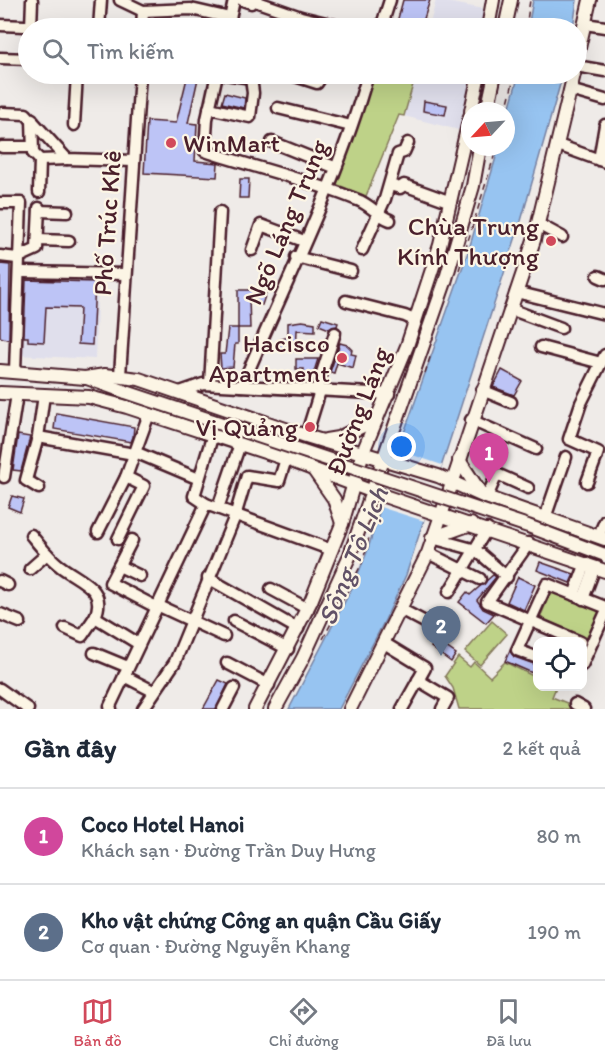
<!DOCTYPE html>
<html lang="vi">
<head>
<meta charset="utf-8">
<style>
	body { margin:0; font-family:Itim,sans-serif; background:#f2f2f3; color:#1f2937 }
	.controls { position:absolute; right:18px; bottom:18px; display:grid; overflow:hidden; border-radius:12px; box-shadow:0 6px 24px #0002 }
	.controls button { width:54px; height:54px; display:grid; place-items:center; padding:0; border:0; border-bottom:2px solid #e0e1e3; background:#fff; color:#1f2937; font:30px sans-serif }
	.compass { position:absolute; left:461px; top:102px; width:54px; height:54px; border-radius:50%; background:#fff; box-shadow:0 6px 24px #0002; rotate:244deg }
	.you { position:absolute; left:402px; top:447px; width:21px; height:21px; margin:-15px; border:4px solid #fff; border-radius:50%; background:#1a73e8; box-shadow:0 0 0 9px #1a73e833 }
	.badge { display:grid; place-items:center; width:39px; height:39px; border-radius:50%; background:#d1495b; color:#fff; font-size:20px; font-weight:700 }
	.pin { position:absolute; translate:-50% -50px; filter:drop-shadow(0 2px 3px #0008) }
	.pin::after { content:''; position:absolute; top:32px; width:21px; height:18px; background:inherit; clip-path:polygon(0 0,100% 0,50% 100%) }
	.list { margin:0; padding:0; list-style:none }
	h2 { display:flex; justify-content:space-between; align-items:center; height:78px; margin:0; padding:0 24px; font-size:26px }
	h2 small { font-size:20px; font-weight:400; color:#747a83 }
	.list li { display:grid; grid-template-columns:39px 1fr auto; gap:18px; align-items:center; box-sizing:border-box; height:96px; padding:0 24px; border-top:2px solid #e0e1e3 }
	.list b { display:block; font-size:22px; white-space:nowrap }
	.list p { margin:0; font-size:20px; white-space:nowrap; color:#747a83 }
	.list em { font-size:20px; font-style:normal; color:#747a83 }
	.icon { flex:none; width:33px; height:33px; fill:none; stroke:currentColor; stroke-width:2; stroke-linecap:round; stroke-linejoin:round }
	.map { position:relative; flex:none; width:605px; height:709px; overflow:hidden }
	.search { position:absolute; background:#fff; box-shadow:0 6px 24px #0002; left:18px; right:18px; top:18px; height:66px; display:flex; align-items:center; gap:15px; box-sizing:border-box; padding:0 21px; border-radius:33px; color:#747a83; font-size:22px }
	.sheet { height:270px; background:#fff }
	nav { display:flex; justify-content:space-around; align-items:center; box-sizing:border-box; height:84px; border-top:2px solid #e0e1e3; background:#fff; font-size:16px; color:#747a83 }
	nav a { display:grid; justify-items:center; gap:3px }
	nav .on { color:#d1495b }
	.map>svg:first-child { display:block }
	.built { fill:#e0dfec }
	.green { fill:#bed288; stroke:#84785a; stroke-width:1.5 }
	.water { fill:#97c4f1; stroke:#7882a2; stroke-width:1.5 }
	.pier { fill:#efebe8 }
	.building { fill:#bdc4f6; stroke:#4a1f2b; stroke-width:1.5 }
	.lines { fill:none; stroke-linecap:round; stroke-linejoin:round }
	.minor-casing { stroke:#4a1f2b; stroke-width:15 }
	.major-casing { stroke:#4a1f2b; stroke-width:16 }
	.path { stroke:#4a1f2b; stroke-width:1.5; stroke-dasharray:6 4.5; stroke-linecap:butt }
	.minor { stroke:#fcf5e5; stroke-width:10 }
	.major { stroke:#fcf5e5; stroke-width:12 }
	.major-bridge-casing { stroke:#4a1f2b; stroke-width:16; stroke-linecap:butt }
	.major-bridge { stroke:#fcf5e5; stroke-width:12 }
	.poi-dot { fill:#d1495b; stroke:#fcf5e5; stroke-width:2 }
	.labels { text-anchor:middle; stroke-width:4.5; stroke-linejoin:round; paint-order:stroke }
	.poi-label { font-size:26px; fill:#4a1f2b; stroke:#fcf5e5; text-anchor:end }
	.street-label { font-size:26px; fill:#4a1f2b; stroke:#fcf5e5 }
	.water-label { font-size:27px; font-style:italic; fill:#615166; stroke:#fcf5e5 }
</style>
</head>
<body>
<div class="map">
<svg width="605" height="709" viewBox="0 0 605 709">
	<rect width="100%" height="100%" fill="#efebe8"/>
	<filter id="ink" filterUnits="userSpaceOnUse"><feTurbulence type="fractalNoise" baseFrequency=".0167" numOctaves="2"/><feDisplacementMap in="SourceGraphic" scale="12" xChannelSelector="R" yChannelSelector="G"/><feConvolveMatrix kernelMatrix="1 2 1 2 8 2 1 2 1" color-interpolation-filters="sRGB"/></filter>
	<g filter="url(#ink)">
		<g class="built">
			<path d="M436,0l48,9 -4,19h-51z"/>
			<path d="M416,74h55l-12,56 -55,-14z"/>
			<path d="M17,273l81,4 -3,82 -79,-4z"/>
		</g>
		<g class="green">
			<path d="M372,74h44l-12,42 -5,-1 -33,81 -33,-13z"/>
			<path d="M551,591l50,21 -11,27 -50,-21z"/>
			<path d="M492,621l15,13 -27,31 -15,-13z"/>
			<path d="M458,657l12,10 4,-5 16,15 15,-15 32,16 1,8 18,1 -4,10 20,8 -3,4h-110l-6,-21 -8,-12z"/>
		</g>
		<g class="water">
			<path d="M533,0h44l-4,28h-45z"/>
			<path d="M519,74h44l-42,147 -115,354 -21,45 -46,89h-50l64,-123 14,-34 31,-102 71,-201 30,-102h7v-27z"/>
		</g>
		<path class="pier" d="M398,450l44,15 -9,38 -3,-1 -6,19 -44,-14 6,-20 -2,-1z"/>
		<g class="building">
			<path d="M403,0h27l-9,28 -25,-2z"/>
			<path d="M188,74h11l-11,49 9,1 -2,37 23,2 -1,14 -73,-4 3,-52 29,2z"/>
			<path d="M225,93l20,5 -1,10 -22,-5z"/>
			<path d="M424,101l23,4 -2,10 -22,-4z"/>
			<path d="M240,179h9l-1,19h-9z"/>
			<path d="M0,264l10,1 -1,75 -9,-3z"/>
			<path d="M26,280l69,2 -3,63 -14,-1 2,-36 -34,-1 -2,35 -16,-1v-4h-4z"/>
			<path d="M238,290h21l7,3 -4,12 -13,-6 1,29h-12z"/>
			<path d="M322,318l16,5 -1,3 -8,3 -10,-4z"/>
			<path d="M302,321l13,2v8l-18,-1 -1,21 -17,-3v-8l9,-3v-14z"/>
			<path d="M228,328h10v16h-3l-2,23 -12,1 -1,-14h5z"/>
			<path d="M340,343l7,2 5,5 -1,4 5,1 -3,13 -16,-5 -3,10 -4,-1z"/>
			<path d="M296,359h22l-6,19h-8v-9h-8z"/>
			<path d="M502,370l20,11 -8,14 -21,-8z"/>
			<path d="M56,413l78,14 -1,10 -2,5 -77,-13z"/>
			<path d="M18,435l12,2 -9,34 -8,-1z"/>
			<path d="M12,496l12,3 -4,13 -12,-5z"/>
			<path d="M540,562l34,12 -4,9 -33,-13z"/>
			<path d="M493,575l3,2 -19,23 6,9 11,5 -8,9 -27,-21 8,-10 3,3z"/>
			<path d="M518,577l17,8 -11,25 -17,-8z"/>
			<path d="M436,640l20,14 -5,8 -20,-15z"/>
			<path d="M510,650l4,7 23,8v10l-32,-14z"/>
			<path d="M219,680l9,4 -12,25h-13z"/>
		</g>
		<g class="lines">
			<g class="minor-casing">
				<g id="minor">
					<path d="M120,0l23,11 48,-2 39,9"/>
					<path d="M242,0l9,3 1,-3 49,17 46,11"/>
					<path d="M585,24l20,3"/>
					<path d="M0,25l74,3"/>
					<path d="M247,26l40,2"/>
					<path d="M31,27l1,-27"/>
					<path d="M99,28l2,-28"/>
					<path d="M142,28l1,-17"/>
					<path d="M228,28l6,-28"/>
					<path d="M381,28l9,-28"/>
					<path d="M0,58l28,1"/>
					<path d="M576,66l29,5"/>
					<path d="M217,74l-10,45 -2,32c51,17 105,29 155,50 12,6 18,14 30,19"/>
					<path d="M226,74l25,4"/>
					<path d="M289,74l28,9 6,-9"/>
					<path d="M570,90l35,10"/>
					<path d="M209,108l41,9 3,-24 -2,-15 3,-4"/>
					<path d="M278,108l73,18"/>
					<path d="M2,113l24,1 41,45 67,2"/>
					<path d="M32,119l1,34 7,7 27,-1"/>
					<path d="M74,125l3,-51"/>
					<path d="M272,142l62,25"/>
					<path d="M558,145l47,17"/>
					<path d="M2,147h30"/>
					<path d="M599,160l6,-35"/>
					<path d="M390,185l10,3 4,-3 47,17"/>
					<path d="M39,192l1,-32"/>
					<path d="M0,203h21l-6,168"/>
					<path d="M39,211l28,1"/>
					<path d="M538,224l24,13"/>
					<path d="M38,240l31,1"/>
					<path d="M252,250l9,-25 43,16"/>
					<path d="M362,250l23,-51 13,-45 6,-2 4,-9"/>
					<path d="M0,256l17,2 20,-9 2,-41"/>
					<path d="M296,257l55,14"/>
					<path d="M23,272l103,2"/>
					<path d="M598,276l7,3"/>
					<path d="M516,292l89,22"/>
					<path d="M346,301l59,15 11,5"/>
					<path d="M510,309l51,19"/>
					<path d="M541,347l60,16"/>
					<path d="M120,375l20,-301"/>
					<path d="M210,384l10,-172"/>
					<path d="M242,386c43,-103 96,-205 126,-312"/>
					<path d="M482,390l29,12"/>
					<path d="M316,391l19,-58"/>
					<path d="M180,392l23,-8 186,10"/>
					<path d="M471,420l65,29"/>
					<path d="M213,434l-19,62 12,8 126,46"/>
					<path d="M306,436l14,-45"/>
					<path d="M38,437l96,17"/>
					<path d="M135,452l64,27"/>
					<path d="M596,458l2,-6 -29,-13 12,-36 24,-48"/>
					<path d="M4,477l13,-83"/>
					<path d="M587,482l9,-24"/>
					<path d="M39,488l-13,-8 12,-43 6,-42"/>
					<path d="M487,497l10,-23 31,14"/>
					<path d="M218,508l22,-64"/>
					<path d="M545,518l21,-61"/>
					<path d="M98,532l28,-55 23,-63"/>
					<path d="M31,535c9,11 18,23 29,31 19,15 48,22 35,51l44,27"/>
					<path d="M598,537l7,-16"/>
					<path d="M432,538l44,12 31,27"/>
					<path d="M118,539l26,-53 -18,-9"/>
					<path d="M132,540l-22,43 46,24"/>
					<path d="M529,543l-42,59 93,40"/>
					<path d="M428,553l52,26"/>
					<path d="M119,566l21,10"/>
					<path d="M30,569l17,-15"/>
					<path d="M208,578l90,51"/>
					<path d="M0,581l8,4"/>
					<path d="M271,589l37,20"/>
					<path d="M449,592l38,-63"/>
					<path d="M574,595l12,-32"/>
					<path d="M583,599l12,-32"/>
					<path d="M157,605l67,31"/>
					<path d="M400,609l38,20"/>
					<path d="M0,614l20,8"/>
					<path d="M234,621l54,28"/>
					<path d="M65,628l17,8 13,-19"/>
					<path d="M384,643l41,25 -23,41"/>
					<path d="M94,653l34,14"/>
					<path d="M538,658l-21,-8 30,-66 58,23"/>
					<path d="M227,663l42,22"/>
					<path d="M582,665l23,-51"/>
					<path d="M124,676l29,15"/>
					<path d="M418,680l30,18 -6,11"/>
					<path d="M0,689l28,20"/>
					<path d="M575,704l9,5"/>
					<path d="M111,709l-1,-3 96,-202"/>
					<path d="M143,709l32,-47 60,-146 12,-40 32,5 7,-22"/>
					<path d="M223,709l11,-21"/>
				</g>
			</g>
			<g class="major-casing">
				<g id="major">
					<path d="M488,28l5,-28"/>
					<path d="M505,28l6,-28"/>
					<path d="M576,61l14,-61"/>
					<path d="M471,111l8,-37"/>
					<path d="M487,111l8,-37"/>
					<path d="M0,371l85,7 20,-3 34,4 167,57 132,40 45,20 122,43"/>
					<path d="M87,378l39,14"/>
					<path d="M0,393l89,4 38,10 159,52 98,37 221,75"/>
					<path d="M326,440l12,-2 39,-19"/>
					<path d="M459,460l23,35"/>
					<path d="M313,469l21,30 8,24"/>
					<path d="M432,538l39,-14"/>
					<path d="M255,709l56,-108 31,-77 21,-72 44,-106 33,-101 30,-129"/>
					<path d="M275,709l28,-51 47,-103 95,-273 28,-96 7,-39"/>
					<path d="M350,709l78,-156 28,-81 78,-232 40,-166"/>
				</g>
			</g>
			<g class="path">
				<path d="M526,28l4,-28"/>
				<path d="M506,111l9,-37"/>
				<path d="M459,270l38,-123"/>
				<path d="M425,373l6,-19"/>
				<path d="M323,639l39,-76 15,-54"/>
			</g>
			<use href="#minor" class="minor"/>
			<use href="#major" class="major"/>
			<g class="major-bridge-casing">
				<path id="major-bridge" d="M126,392l402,134 77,29"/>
			</g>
			<use href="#major-bridge" class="major-bridge"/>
		</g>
	</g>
	<g class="poi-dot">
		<circle cx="171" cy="143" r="6"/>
		<circle cx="551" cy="241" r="6"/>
		<circle cx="342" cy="358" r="6"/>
		<circle cx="310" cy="427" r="6"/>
	</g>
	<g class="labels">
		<g class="poi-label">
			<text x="183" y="152" text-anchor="start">WinMart</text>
			<text x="539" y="235">Chùa Trung<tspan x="539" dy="30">Kính Thượng</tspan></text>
			<text x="330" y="352">Hacisco<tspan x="330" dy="30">Apartment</tspan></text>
			<text x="298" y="436">Vị Quảng</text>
		</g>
		<g class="street-label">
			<text transform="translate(286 222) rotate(-67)" y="9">Ngõ Láng Trung</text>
			<text transform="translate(107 223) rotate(-86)" y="9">Phố Trúc Khê</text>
			<text transform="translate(358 411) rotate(-69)" y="9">Đường Láng</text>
		</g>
		<g class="water-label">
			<text transform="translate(353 556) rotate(-68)" y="9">Sông Tô Lịch</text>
		</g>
	</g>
</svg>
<div class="controls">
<button><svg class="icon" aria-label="locate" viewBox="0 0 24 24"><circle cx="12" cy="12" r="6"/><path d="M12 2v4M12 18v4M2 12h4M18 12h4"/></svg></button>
</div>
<svg class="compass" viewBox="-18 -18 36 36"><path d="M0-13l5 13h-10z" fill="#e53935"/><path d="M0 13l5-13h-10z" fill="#747a83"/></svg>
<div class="you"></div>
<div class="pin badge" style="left:489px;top:483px;background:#d1479c">1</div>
<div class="pin badge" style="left:441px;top:656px;background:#5c6f8a">2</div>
<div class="search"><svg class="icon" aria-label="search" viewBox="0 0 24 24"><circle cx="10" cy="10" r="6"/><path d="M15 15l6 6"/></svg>Tìm kiếm</div>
</div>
<section class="sheet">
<h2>Gần đây<small>2 kết quả</small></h2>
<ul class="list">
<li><span class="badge" style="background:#d1479c">1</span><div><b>Coco Hotel Hanoi</b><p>Khách sạn · Đường Trần Duy Hưng</p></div><em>80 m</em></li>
<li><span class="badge" style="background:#5c6f8a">2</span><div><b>Kho vật chứng Công an quận Cầu Giấy</b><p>Cơ quan · Đường Nguyễn Khang</p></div><em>190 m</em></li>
</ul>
</section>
<nav>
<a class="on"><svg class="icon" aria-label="map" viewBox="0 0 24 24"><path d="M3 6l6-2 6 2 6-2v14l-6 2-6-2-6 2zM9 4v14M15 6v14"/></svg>Bản đồ</a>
<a><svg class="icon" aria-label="directions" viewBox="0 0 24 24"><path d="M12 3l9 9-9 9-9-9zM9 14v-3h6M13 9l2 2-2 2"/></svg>Chỉ đường</a>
<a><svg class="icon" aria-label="saved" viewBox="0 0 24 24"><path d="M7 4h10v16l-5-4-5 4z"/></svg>Đã lưu</a>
</nav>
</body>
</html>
